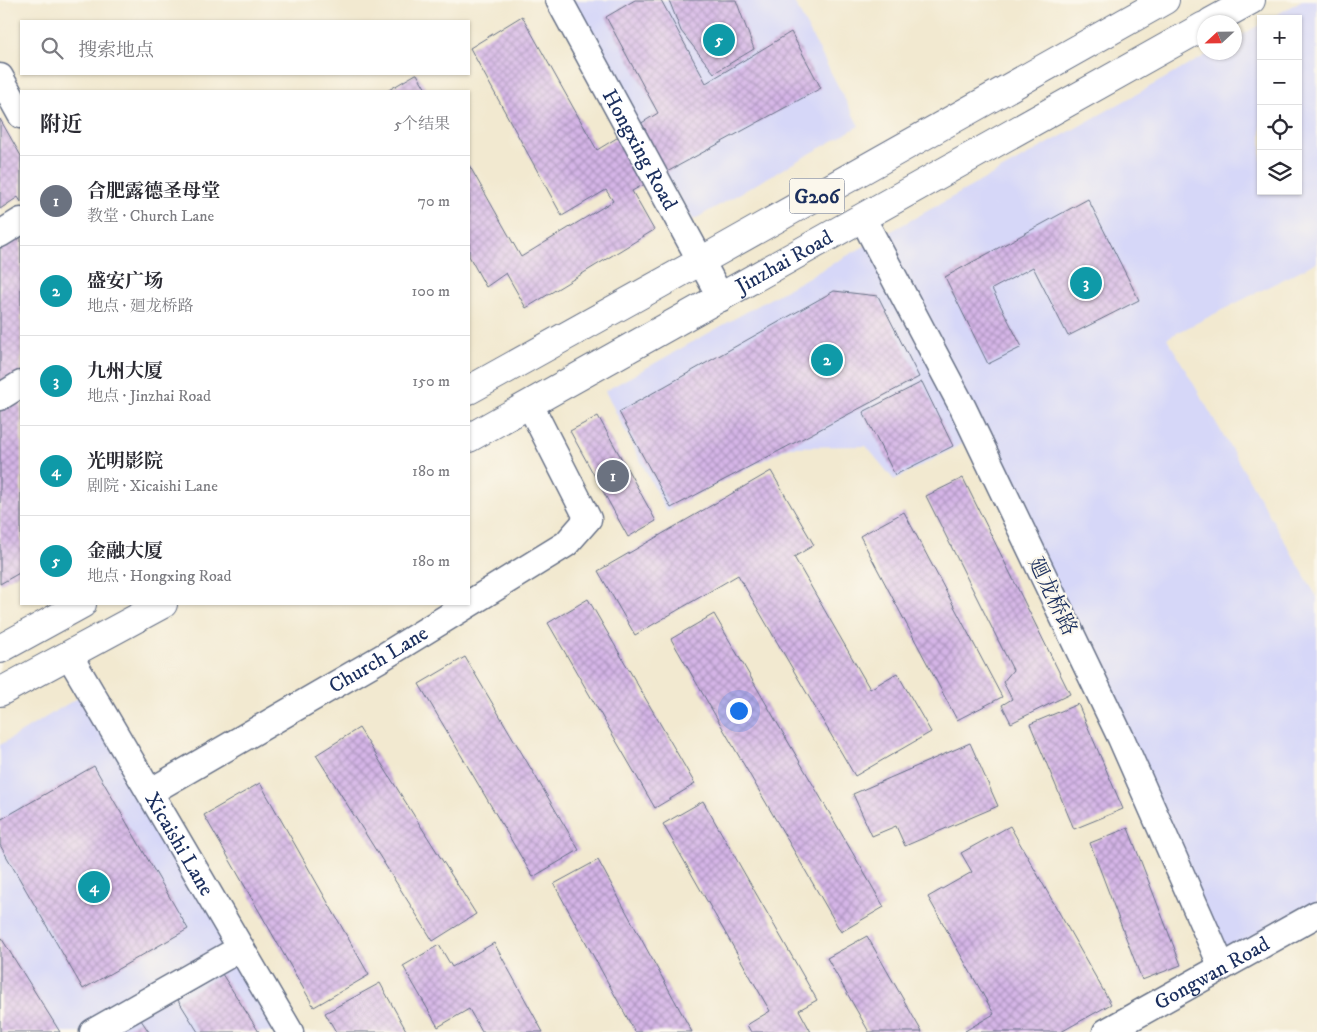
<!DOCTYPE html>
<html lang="zh">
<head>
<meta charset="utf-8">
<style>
	body { margin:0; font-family:"IM FELL DW Pica","Noto Serif SC",serif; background:#f2f2f3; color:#2b2b33 }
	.controls { position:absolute; right:15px; top:15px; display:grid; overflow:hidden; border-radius:0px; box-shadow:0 1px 4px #0004 }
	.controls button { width:45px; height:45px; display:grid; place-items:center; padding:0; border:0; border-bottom:1px solid #e1e1e2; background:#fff; color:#2b2b33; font:25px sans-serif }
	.compass { position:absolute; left:1197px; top:15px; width:45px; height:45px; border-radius:50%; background:#fff; box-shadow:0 1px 4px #0004; rotate:248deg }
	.you { position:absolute; left:738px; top:710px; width:18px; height:18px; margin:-12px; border:4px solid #fff; border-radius:50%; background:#1a73e8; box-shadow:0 0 0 8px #1a73e833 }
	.badge { display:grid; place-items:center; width:32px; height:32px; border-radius:50%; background:#1f6fb2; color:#fff; font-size:16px; font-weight:700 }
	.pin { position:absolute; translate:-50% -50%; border:2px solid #fff; box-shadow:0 1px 5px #0006 }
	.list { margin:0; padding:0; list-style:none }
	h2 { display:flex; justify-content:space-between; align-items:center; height:65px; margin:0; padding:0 20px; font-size:21px }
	h2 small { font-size:16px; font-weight:400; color:#7c7c81 }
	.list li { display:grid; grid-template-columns:32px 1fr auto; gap:15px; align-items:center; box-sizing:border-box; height:90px; padding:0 20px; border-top:1px solid #e1e1e2 }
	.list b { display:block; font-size:19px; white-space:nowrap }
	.list p { margin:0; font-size:16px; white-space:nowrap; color:#7c7c81 }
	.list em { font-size:16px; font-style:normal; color:#7c7c81 }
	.icon { flex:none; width:28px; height:28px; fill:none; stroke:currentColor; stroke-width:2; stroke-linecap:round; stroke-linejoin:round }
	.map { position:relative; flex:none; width:1317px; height:1032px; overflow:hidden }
	.search { position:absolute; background:#fff; box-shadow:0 1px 4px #0004; left:20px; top:20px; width:450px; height:55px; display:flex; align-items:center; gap:12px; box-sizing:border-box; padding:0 18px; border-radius:0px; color:#7c7c81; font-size:19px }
	.panel { position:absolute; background:#fff; box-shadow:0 1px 4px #0004; left:20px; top:90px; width:450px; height:515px; border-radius:0px }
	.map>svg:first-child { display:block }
	.built { fill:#d6d7f8 }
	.building { fill:url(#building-cross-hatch) }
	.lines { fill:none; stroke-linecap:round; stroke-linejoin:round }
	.minor-casing { stroke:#667086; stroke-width:29 }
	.major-casing { stroke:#667086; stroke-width:30 }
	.minor { stroke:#fff; stroke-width:26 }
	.major { stroke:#fff; stroke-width:28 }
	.labels { text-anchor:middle; stroke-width:4.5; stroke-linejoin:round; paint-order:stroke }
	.shield { fill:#fbf7ec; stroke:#5e6b89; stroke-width:1 }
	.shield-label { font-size:20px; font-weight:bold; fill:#1b2f5e }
	.street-label { font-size:21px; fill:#1b2f5e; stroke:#fbf7ec }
</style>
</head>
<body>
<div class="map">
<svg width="1317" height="1032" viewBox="0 0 1317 1032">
	<defs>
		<pattern id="building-cross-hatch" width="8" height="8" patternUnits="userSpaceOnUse" patternTransform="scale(1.25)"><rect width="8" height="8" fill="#d5b5e7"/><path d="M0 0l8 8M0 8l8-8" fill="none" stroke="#ac94be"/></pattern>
	</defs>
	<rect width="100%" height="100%" fill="#fbf7ec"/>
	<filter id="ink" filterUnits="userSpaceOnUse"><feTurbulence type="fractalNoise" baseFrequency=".02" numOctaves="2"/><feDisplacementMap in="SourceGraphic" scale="10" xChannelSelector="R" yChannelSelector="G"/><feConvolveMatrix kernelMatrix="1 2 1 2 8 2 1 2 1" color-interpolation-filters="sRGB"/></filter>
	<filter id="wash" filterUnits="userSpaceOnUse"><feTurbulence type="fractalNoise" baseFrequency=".0096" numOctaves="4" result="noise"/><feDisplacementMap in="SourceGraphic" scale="20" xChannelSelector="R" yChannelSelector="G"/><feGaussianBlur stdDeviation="1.12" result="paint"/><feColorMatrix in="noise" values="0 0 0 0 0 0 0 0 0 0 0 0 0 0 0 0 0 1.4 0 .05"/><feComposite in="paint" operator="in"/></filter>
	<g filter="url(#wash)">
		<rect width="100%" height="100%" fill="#f2e9d0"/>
		<g class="built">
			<path d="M561,0h232l66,126 -166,94z"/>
			<path d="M1302,0h15v262l-150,76 150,259v317l-95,53 -245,-531 -83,44 -28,-34 -77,1 -123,64 -61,-120 605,-338 24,-1 1,-13 26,-15v167h37v-172h-29z"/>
			<path d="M84,694l206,338h-290v-287z"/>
		</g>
		<g id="blocks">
			<g class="building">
				<path d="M635,0h26l45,83 85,-51 30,56 -189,103 22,39 -128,78 -20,-35 -20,14 -17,-31v-91l52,92 92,-56 -7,-11 -44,26 -92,-168 52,-32 75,134 61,-37 -52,-96z"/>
				<path d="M669,0h67l18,49 -40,24 -33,-42z"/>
				<path d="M417,74l10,17h-40l29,-17z"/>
				<path d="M0,119l21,37v46l-3,-5 -18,12z"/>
				<path d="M1088,199l51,101 -71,36 -35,-69 -41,22 30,58 -34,17 -43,-87z"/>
				<path d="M21,229v153l-21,13v-153z"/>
				<path d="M834,291l44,5 41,81 -248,131 -52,-96z"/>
				<path d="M922,382l31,64 -58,29 -32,-63z"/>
				<path d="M21,388v184l-21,12v-184z"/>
				<path d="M598,416l58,105 -28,16 -58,-106z"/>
				<path d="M771,471l43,74 -20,12 76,132 27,-16 34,59 -76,44 -117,-201 -103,60 -37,-64z"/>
				<path d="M963,478l107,216 -59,29 -9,-18 10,-6 -9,-17 10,-12 -87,-174z"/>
				<path d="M904,512l98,185 -45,23 -97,-184z"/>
				<path d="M588,599l107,185 -40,24 -107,-185z"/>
				<path d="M714,614l170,293 -43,25 -170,-293z"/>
				<path d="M465,657l114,193 -46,27 -114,-193z"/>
				<path d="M1078,704l45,105 -49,20 -44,-105z"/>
				<path d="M359,728l117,186 -43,27 -117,-186z"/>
				<path d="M970,743l28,63 -93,40 -9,-20 -24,10 -19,-42z"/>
				<path d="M94,766l94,163 -105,60 -83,-144v-25z"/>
				<path d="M260,783l109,192 -55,32 -110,-192z"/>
				<path d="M703,801l114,199 -18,10 12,22h-60l-4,-7 23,-14 -107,-187z"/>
				<path d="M1010,826l101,178 -50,28h-95l-1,-1 29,-17 -66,-117 44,-25 -11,-19z"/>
				<path d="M1128,828l53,137 -39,15 -52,-137z"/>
				<path d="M598,860l94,172h-57l-81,-148z"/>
				<path d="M0,936l60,96h-60z"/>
				<path d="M867,936l55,96h-53l-42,-74z"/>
				<path d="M494,943l49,89h-61l-13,-23 -31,18 -35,-61 36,-21 13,22z"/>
				<path d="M222,974l37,58h-61l-20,-32z"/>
				<path d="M380,983l27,49h-71l-11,-19z"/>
				<path d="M141,1020l8,12h-28z"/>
			</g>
		</g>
	</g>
	<g filter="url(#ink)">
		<use href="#blocks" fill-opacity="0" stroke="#667086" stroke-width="1"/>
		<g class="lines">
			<g class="minor-casing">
				<g id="minor">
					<path id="s1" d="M559,0l162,298"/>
					<path d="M0,77l21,38"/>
					<path d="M870,232l93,176 158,330 101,229"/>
					<path d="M0,234l21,-13"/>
					<path d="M0,397l21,-13"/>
					<path id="s2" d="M69,655l221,377"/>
					<path id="s3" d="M150,792l233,-135 183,-113 22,-25 -58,-114"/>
					<path d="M93,1032l148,-84"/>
					<path id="s4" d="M1106,1032l211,-118"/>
				</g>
			</g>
			<g class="major-casing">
				<g id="major">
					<path d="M1211,22l40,-22"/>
					<path d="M469,390l232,-129 464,-261"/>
					<path id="s5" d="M469,438l735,-412"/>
					<path d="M0,649l82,-45"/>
					<path d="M0,692l163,-88"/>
				</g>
			</g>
			<use href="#minor" class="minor"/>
			<use href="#major" class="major"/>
		</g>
	</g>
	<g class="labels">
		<rect class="shield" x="789.5" y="178.5" width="55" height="35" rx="4"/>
		<g class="shield-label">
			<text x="817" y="203">G206</text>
		</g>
		<g class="street-label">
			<text dy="7" stroke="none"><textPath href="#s1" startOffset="170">Hongxing Road</textPath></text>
			<text dy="7" stroke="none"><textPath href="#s5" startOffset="361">Jinzhai Road</textPath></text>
			<text transform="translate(1053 596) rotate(64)" y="7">廻龙桥路</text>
			<text dy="7" stroke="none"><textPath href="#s3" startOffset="264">Church Lane</textPath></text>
			<text dy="7" stroke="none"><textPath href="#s2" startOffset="219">Xicaishi Lane</textPath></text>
			<text dy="7" stroke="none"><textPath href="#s4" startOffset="121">Gongwan Road</textPath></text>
		</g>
	</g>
</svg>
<div class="controls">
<button>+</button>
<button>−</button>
<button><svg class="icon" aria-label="locate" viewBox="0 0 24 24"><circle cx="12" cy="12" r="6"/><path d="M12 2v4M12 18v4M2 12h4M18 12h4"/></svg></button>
<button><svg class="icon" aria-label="layers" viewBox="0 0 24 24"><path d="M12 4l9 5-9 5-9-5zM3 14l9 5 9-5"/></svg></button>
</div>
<svg class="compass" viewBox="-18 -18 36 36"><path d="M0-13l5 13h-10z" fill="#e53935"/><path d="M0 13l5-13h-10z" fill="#7c7c81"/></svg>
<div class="you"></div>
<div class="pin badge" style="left:613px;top:476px;background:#6b7280">1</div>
<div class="pin badge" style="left:827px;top:360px;background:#0f9aa8">2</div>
<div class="pin badge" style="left:1086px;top:283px;background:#0f9aa8">3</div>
<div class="pin badge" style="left:94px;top:887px;background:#0f9aa8">4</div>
<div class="pin badge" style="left:719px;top:40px;background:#0f9aa8">5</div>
<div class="search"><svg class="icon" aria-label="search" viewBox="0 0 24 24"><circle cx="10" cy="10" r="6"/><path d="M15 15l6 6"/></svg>搜索地点</div>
<section class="panel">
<h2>附近<small>5个结果</small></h2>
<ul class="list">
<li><span class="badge" style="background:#6b7280">1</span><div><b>合肥露德圣母堂</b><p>教堂 · Church Lane</p></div><em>70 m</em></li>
<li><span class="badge" style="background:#0f9aa8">2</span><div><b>盛安广场</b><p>地点 · 廻龙桥路</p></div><em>100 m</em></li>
<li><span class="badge" style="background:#0f9aa8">3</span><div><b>九州大厦</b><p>地点 · Jinzhai Road</p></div><em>150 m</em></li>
<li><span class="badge" style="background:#0f9aa8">4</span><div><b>光明影院</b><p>剧院 · Xicaishi Lane</p></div><em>180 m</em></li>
<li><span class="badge" style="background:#0f9aa8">5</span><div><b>金融大厦</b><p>地点 · Hongxing Road</p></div><em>180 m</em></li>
</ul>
</section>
</div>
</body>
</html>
